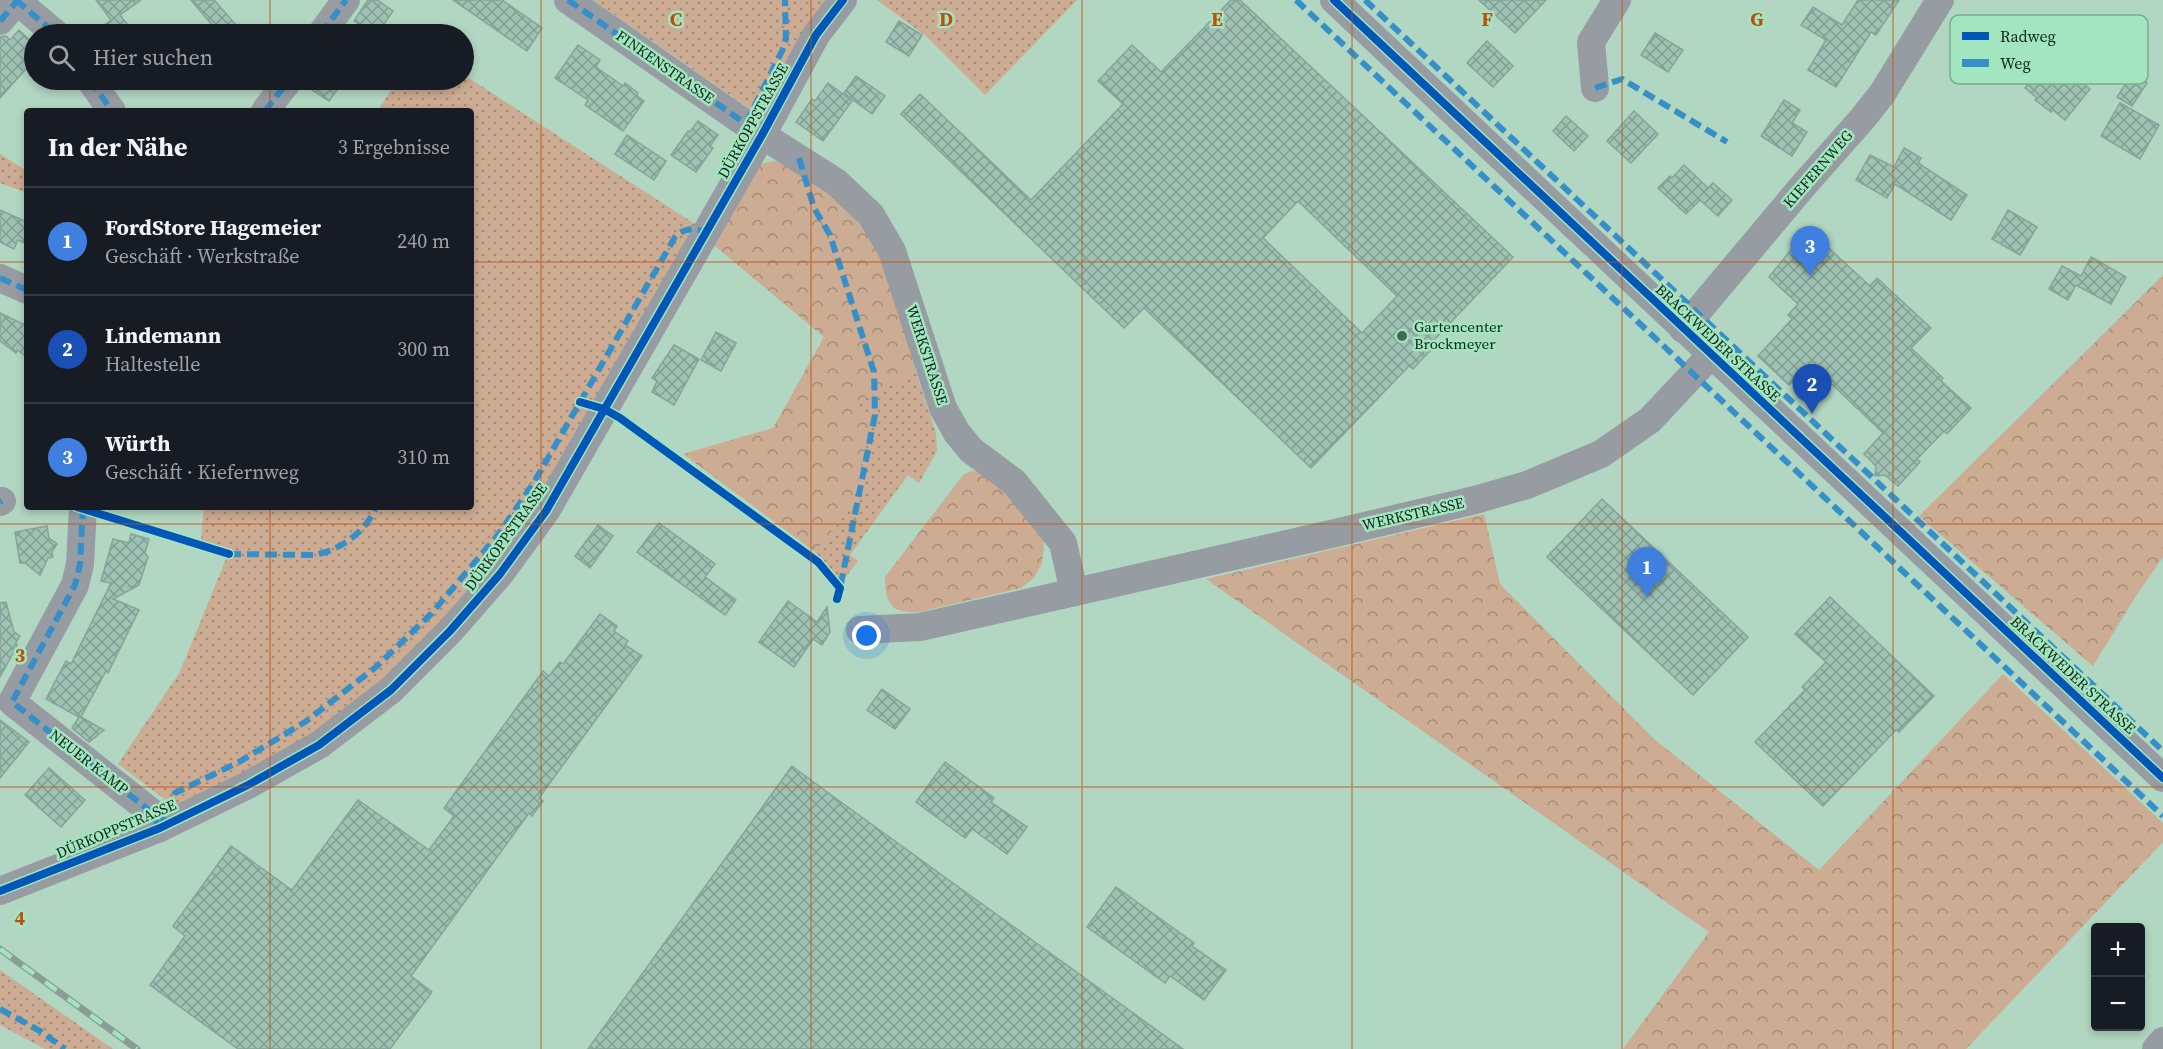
<!DOCTYPE html>
<html lang="de">
<head>
<meta charset="utf-8">
<style>
	body { margin:0; font-family:"Source Serif 4",serif; background:#242831; color:#f1f3f6 }
	.controls { position:absolute; right:18px; bottom:18px; display:grid; overflow:hidden; border-radius:6px; box-shadow:0 3px 9px #0003 }
	.controls button { width:54px; height:54px; display:grid; place-items:center; padding:0; border:0; border-bottom:2px solid #363941; background:#171b24; color:#f1f3f6; font:30px sans-serif }
	.you { position:absolute; left:867px; top:636px; width:21px; height:21px; margin:-15px; border:4px solid #fff; border-radius:50%; background:#1a73e8; box-shadow:0 0 0 9px #1a73e833 }
	.badge { display:grid; place-items:center; width:39px; height:39px; border-radius:50%; background:#a4b4ae; color:#fff; font-size:20px; font-weight:700 }
	.pin { position:absolute; translate:-50% -50px; filter:drop-shadow(0 2px 3px #0008) }
	.pin::after { content:''; position:absolute; top:32px; width:21px; height:18px; background:inherit; clip-path:polygon(0 0,100% 0,50% 100%) }
	.list { margin:0; padding:0; list-style:none }
	h2 { display:flex; justify-content:space-between; align-items:center; height:78px; margin:0; padding:0 24px; font-size:26px }
	h2 small { font-size:20px; font-weight:400; color:#9ea1a6 }
	.list li { display:grid; grid-template-columns:39px 1fr auto; gap:18px; align-items:center; box-sizing:border-box; height:108px; padding:0 24px; border-top:2px solid #363941 }
	.list b { display:block; font-size:22px; white-space:nowrap }
	.list p { margin:0; font-size:20px; white-space:nowrap; color:#9ea1a6 }
	.list em { font-size:20px; font-style:normal; color:#9ea1a6 }
	.icon { flex:none; width:33px; height:33px; fill:none; stroke:currentColor; stroke-width:2; stroke-linecap:round; stroke-linejoin:round }
	.map { position:relative; flex:none; width:2163px; height:1049px; overflow:hidden }
	.search { position:absolute; background:#171b24; box-shadow:0 3px 9px #0003; left:24px; top:24px; width:450px; height:66px; display:flex; align-items:center; gap:15px; box-sizing:border-box; padding:0 21px; border-radius:33px; color:#9ea1a6; font-size:22px }
	.panel { position:absolute; background:#171b24; box-shadow:0 3px 9px #0003; left:24px; top:108px; width:450px; height:402px; border-radius:6px }
	.map>svg:first-child { display:block }
	.grass { fill:url(#grass-dots) }
	.forest { fill:url(#forest-crowns) }
	.building { fill:url(#building-cross-hatch); stroke:#84a498; stroke-width:1.5; fill-rule:evenodd }
	.lines { fill:none; stroke-linecap:round; stroke-linejoin:round }
	.minor { stroke:#969ca1; stroke-width:28 }
	.rail-casing { stroke:#899d96; stroke-width:7 }
	.rail { stroke:#a2e5bf; stroke-width:4.5; stroke-dasharray:14; stroke-linecap:butt }
	.quiet { stroke:#358fc9; stroke-width:6; stroke-dasharray:12 6; stroke-linecap:butt }
	.cycleway-casing { stroke:#a2e5bf; stroke-width:11 }
	.cycleway { stroke:#0057b8; stroke-width:8 }
	.grid { fill:none; stroke:#bc4f0f; stroke-width:1.5; stroke-opacity:0.55 }
	.poi-dot { fill:#466655; stroke:#a2e5bf; stroke-width:2 }
	.labels { text-anchor:middle; stroke-width:5; stroke-linejoin:round; paint-order:stroke }
	.street-label { font-size:15px; fill:#0d291b; stroke:#a2e5bf }
	.poi-label { font-size:15px; fill:#0d291b; stroke:#a2e5bf; text-anchor:start }
	.key { fill:#a2e5bf; stroke:#75ad8e; stroke-width:1.5 }
	.key-label { font-size:16px; fill:#0d291b }
	.grid-label { font-size:20px; text-anchor:middle; font-weight:bold; fill:#bc4f0f; stroke:#a2e5bf; stroke-width:5; stroke-linejoin:round; paint-order:stroke }
</style>
</head>
<body>
<div class="map">
<svg width="2163" height="1049" viewBox="0 0 2163 1049">
	<defs>
		<pattern id="grass-dots" width="8" height="8" patternUnits="userSpaceOnUse" patternTransform="scale(1.5)"><rect width="8" height="8" fill="#ccac92"/><path d="M2 2h.1M6 6h.1" fill="none" stroke="#a48c76" stroke-width="1.8" stroke-linecap="round"/></pattern>
		<pattern id="forest-crowns" width="20" height="18" patternUnits="userSpaceOnUse" patternTransform="scale(1.5)"><rect width="20" height="18" fill="#ccac92"/><path d="M2 6a3 3 0 1 1 6 0M12 15a3 3 0 1 1 6 0" fill="none" stroke="#a48c76"/></pattern>
		<pattern id="building-cross-hatch" width="8" height="8" patternUnits="userSpaceOnUse" patternTransform="scale(1.5)"><rect width="8" height="8" fill="#a0c2b5"/><path d="M0 0l8 8M0 8l8-8" fill="none" stroke="#819e92"/></pattern>
	</defs>
	<rect width="100%" height="100%" fill="#b1d6c1"/>
	<g class="grass">
		<path d="M593,0h234l-22,31 -47,79 -9,-2z"/>
		<path d="M877,0h200l-92,95 -59,-59z"/>
		<path d="M464,75l231,149 -157,274 -50,68 -47,55 -58,59 -72,54 -68,40 -69,32 -56,-42 62,-92 46,-113 -26,-9 4,-43h267v-396h-93l19,-31h67z"/>
		<path d="M0,154l27,17v22l-27,-10z"/>
		<path d="M916,372l20,61 1,18 -18,32 -11,-8 -58,80 8,6 -16,21 -27,-30 38,-48 -3,-99z"/>
		<path d="M0,970l113,79h-68l-45,-24z"/>
	</g>
	<g class="forest">
		<path d="M775,161l18,3 71,57 19,35 33,116 -65,33 21,9 -19,90 -38,48 -132,-98 90,-26 51,-91 -114,-95 50,-78z"/>
		<path d="M2163,275v282l-29,42 -41,67 -174,-150z"/>
		<path d="M972,471l17,2 53,58 2,16 -2,16 -8,15 -13,10 -102,24c-28,2 -34,-9 -34,-35l72,-94 6,-8z"/>
		<path d="M1484,514l16,70 154,155 165,131 184,-196 160,149v19l-197,207h-343l86,-117 -503,-353z"/>
	</g>
	<g class="building">
		<path d="M96,0h45l-21,15 15,19h-43l19,-14z"/>
		<path d="M191,0h23l30,34h-38l6,-9z"/>
		<path d="M368,0h9l16,11 -16,23h-3l-20,-13z"/>
		<path d="M453,0h49l40,28 -15,23z"/>
		<path d="M1231,0h9l273,257 -81,85 3,4 -11,11 -11,12 -4,-3 -98,102 -167,-160 -20,20 -223,-214 19,-20 111,106 92,-96 -25,-23 34,-36 29,27zM1298,201l99,95 -35,37 -99,-95z"/>
		<path d="M1479,0h67l-31,33z"/>
		<path d="M1858,0h41l-23,35 -5,-3 -35,55 -28,-17 18,-30 -25,-15 12,-18 29,18z"/>
		<path d="M899,21l23,14 -13,21 -23,-14z"/>
		<path d="M19,30l15,14v16l-34,38v-61l6,-1 4,4z"/>
		<path d="M1655,33l28,17 -15,22 -27,-17z"/>
		<path d="M1487,41l26,25 -20,21 -26,-24z"/>
		<path d="M578,45l22,15 -4,7 27,19 2,-3 13,10 -1,3 7,5 -21,30 -38,-26 3,-5 -33,-22z"/>
		<path d="M2050,57l40,32 -25,31 -12,-10 -2,2 -16,-12 2,-2 -12,-10z"/>
		<path d="M2132,74l15,9 -15,23 -15,-9z"/>
		<path d="M856,76l29,20 -13,18 -28,-21z"/>
		<path d="M305,80h39l-15,21 -25,-16z"/>
		<path d="M828,83l24,18 -29,40 -27,-19 16,-23 3,2z"/>
		<path d="M1784,100l16,10 -8,13 15,9 -15,24 -31,-20z"/>
		<path d="M2120,103l39,22 -19,34 -39,-23z"/>
		<path d="M1634,111l24,23 -27,29 -24,-22z"/>
		<path d="M1566,116l22,20 -14,15 -21,-20z"/>
		<path d="M698,121l20,14 -8,11 3,2 -17,24 -25,-17 17,-24 2,1z"/>
		<path d="M627,135l39,26 -12,19 -39,-26z"/>
		<path d="M1904,148l17,10 -3,5 49,32 -16,25 -56,-36 -8,14 -31,-18 14,-25 24,12z"/>
		<path d="M1684,165l24,23 5,-5 19,17 -14,16 -18,-16 -14,14 -28,-26 12,-12 2,2z"/>
		<path d="M0,210l27,12v22l-9,-4 -4,9 -14,-7z"/>
		<path d="M2008,210l29,17 -17,28 -28,-16z"/>
		<path d="M1808,229l62,57 7,-8 54,50 -20,20 32,30 -2,3 30,27 -24,26 -3,-3 -27,28 3,3 -22,24 -13,-11 -10,1 1,-10 -12,-12 19,-21 -68,-65 -10,11 -5,-5 -11,11 -31,-29 34,-37 -4,-4 10,-11 -29,-27z"/>
		<path d="M2091,257l35,20 -15,27 -35,-19 -8,15 -19,-11 13,-23 19,10z"/>
		<path d="M0,313l27,13v31l-10,-7 -1,3 -16,-12z"/>
		<path d="M716,332l20,11 -15,28 -20,-11z"/>
		<path d="M674,345l25,14 -25,46 -22,-13 5,-11 -5,-3z"/>
		<path d="M1602,499l146,138 -55,58 -146,-138z"/>
		<path d="M659,523l56,41 -10,13 31,23 -11,15 -88,-63z"/>
		<path d="M598,525l15,11 -23,32 -15,-12z"/>
		<path d="M47,526l2,12 8,6 -5,8 1,5 -5,1 -8,17 -15,-12h-5l-5,-31z"/>
		<path d="M131,534l18,5 -4,14 3,4 -9,28 -26,14 26,11 -31,63 -2,-2 -25,46 23,13 -15,12 -17,-14 7,-11 -33,-18 20,-38 5,3 40,-81 -10,-2 12,-42 16,4z"/>
		<path d="M1830,597l104,99 -35,36 -3,-2 -73,76 -68,-64 50,-52 -3,-3 24,-25 -31,-28z"/>
		<path d="M788,601l29,21 10,-15 3,25 -8,13 -9,-6 -19,28 -35,-25z"/>
		<path d="M6,602l8,30 6,4 -4,6 1,4 -17,31v-74z"/>
		<path d="M600,614l17,12 -3,5 14,10 -3,4 17,11 -103,142 4,3 -11,15 -3,-3 -118,163 21,16 -42,57h-152l-88,-64 35,-49 -12,-10 58,-80 61,44 66,-90 71,50 25,-34 -10,-8 99,-137 6,5 11,-14 3,2z"/>
		<path d="M882,689l28,20 -15,20 -28,-19z"/>
		<path d="M0,720l29,22 -29,36z"/>
		<path d="M945,762l49,36 -3,4 36,25 -20,27 -35,-25 -7,9 -49,-36z"/>
		<path d="M792,766l35,26 356,257h-595z"/>
		<path d="M49,768l36,32 -24,27 -36,-32z"/>
		<path d="M1116,887l78,56 -2,3 34,24 -22,30 -34,-24 -5,7 -78,-56z"/>
	</g>
	<g class="lines">
		<g class="minor">
			<path d="M16,0l40,34"/>
			<path d="M568,0l194,135 74,47 35,33 21,36 51,157 14,25 14,17 43,32 49,61 11,49"/>
			<path d="M1334,0l829,778"/>
			<path d="M0,21l17,-20"/>
			<path d="M321,34l25,-34"/>
			<path d="M90,80l22,31"/>
			<path d="M1595,88l-4,-46 26,-42"/>
			<path d="M265,111l24,-31"/>
			<path d="M0,278l27,12"/>
			<path d="M1683,329l119,-142 61,-69 19,-24 58,-94"/>
			<path d="M0,502l2,-1"/>
			<path d="M83,507l-3,57 -5,21 -63,117 138,109 10,17"/>
			<path d="M860,630l60,-3 411,-93 144,-34 52,-15 74,-31 49,-34 61,-65"/>
			<path d="M0,891l160,-63 88,-43 71,-40 72,-55 59,-59 50,-57 46,-63 216,-376 54,-100 27,-35"/>
			<path d="M2156,1049l7,-8"/>
		</g>
		<g class="rail-casing">
			<path id="rail" d="M0,949l137,100"/>
		</g>
		<use href="#rail" class="rail"/>
		<g class="quiet">
			<path d="M16,0l40,34"/>
			<path d="M568,0l194,135"/>
			<path d="M1296,0l867,816"/>
			<path d="M1365,0l798,751"/>
			<path d="M0,21l17,-20"/>
			<path d="M321,34l25,-34"/>
			<path d="M90,80l22,31"/>
			<path d="M1595,88l27,-9 105,63"/>
			<path d="M265,111l24,-31"/>
			<path d="M746,123l36,-72 4,-12 -1,-39"/>
			<path d="M799,158l15,50 16,27 44,137 1,43 -35,173"/>
			<path d="M0,278l27,12"/>
			<path d="M0,502l2,-1"/>
			<path d="M83,507l-3,57 -5,21 -63,117 138,109 10,17"/>
			<path d="M229,554l86,1c25,-5 51,-23 61,-48"/>
			<path d="M160,828l15,-35 64,-31 66,-40 71,-55 55,-53 67,-79 35,-51 142,-247c10,-10 18,-9 31,-5"/>
			<path d="M0,1009l40,22 25,18"/>
		</g>
		<g class="cycleway-casing">
			<g id="cycleway">
				<path d="M1334,0l829,778"/>
				<path d="M580,402l24,7 16,9 198,144 22,26 -3,11"/>
				<path d="M77,507l152,47"/>
				<path d="M0,891l160,-63 88,-43 71,-40 72,-55 59,-59 50,-57 46,-63 216,-376 54,-100 27,-35"/>
			</g>
		</g>
		<use href="#cycleway" class="cycleway"/>
	</g>
	<path class="grid" d="M270,0v34M541,0v1049M811,0v1049M1082,0v1049M1352,0v1049M1622,0v1049M1893,0v1049M270,80v31M0,262h27M471,262h1692M270,507v542M0,524h2163M0,787h2163"/>
	<circle class="poi-dot" cx="1402" cy="336" r="6"/>
	<g class="labels">
		<g class="street-label">
			<text transform="translate(665 67) rotate(35)" y="5">FINKENSTRASSE</text>
			<text transform="translate(753 121) rotate(-61)" y="5">DÜRKOPPSTRASSE</text>
			<text transform="translate(1818 169) rotate(-49)" y="5">KIEFERNWEG</text>
			<text transform="translate(1718 343) rotate(43)" y="5">BRACKWEDER STRASSE</text>
			<text transform="translate(927 355) rotate(72)" y="5">WERKSTRASSE</text>
			<text transform="translate(1413 514) rotate(-13)" y="5">WERKSTRASSE</text>
			<text transform="translate(506 537) rotate(-54)" y="5">DÜRKOPPSTRASSE</text>
			<text transform="translate(2073 675) rotate(43)" y="5">BRACKWEDER STRASSE</text>
			<text transform="translate(89 762) rotate(38)" y="5">NEUER KAMP</text>
			<text transform="translate(116 829) rotate(-23)" y="5">DÜRKOPPSTRASSE</text>
		</g>
		<g class="poi-label">
			<text x="1414" y="332">Gartencenter<tspan x="1414" dy="17">Brockmeyer</tspan></text>
		</g>
	</g>
	<rect x="1950" y="15" width="198" height="69" rx="9" class="key"/>
	<rect x="1962" y="32" width="27" height="8" fill="#0057b8"/>
	<rect x="1962" y="59" width="27" height="8" fill="#358fc9"/>
	<g class="key-label">
		<text x="2000" y="42">Radweg</text>
		<text x="2000" y="69">Weg</text>
	</g>
	<g class="grid-label">
		<text x="676" y="26">C</text>
		<text x="946" y="26">D</text>
		<text x="1217" y="26">E</text>
		<text x="1487" y="26">F</text>
		<text x="1757" y="26">G</text>
		<text x="20" y="662">3</text>
		<text x="20" y="925">4</text>
	</g>
</svg>
<div class="controls">
<button>+</button>
<button>−</button>
</div>
<div class="you"></div>
<div class="pin badge" style="left:1647px;top:597px;background:#3f7fe0">1</div>
<div class="pin badge" style="left:1812px;top:414px;background:#1a4fb4">2</div>
<div class="pin badge" style="left:1810px;top:276px;background:#3f7fe0">3</div>
<div class="search"><svg class="icon" aria-label="search" viewBox="0 0 24 24"><circle cx="10" cy="10" r="6"/><path d="M15 15l6 6"/></svg>Hier suchen</div>
<section class="panel">
<h2>In der Nähe<small>3 Ergebnisse</small></h2>
<ul class="list">
<li><span class="badge" style="background:#3f7fe0">1</span><div><b>FordStore Hagemeier</b><p>Geschäft · Werkstraße</p></div><em>240 m</em></li>
<li><span class="badge" style="background:#1a4fb4">2</span><div><b>Lindemann</b><p>Haltestelle</p></div><em>300 m</em></li>
<li><span class="badge" style="background:#3f7fe0">3</span><div><b>Würth</b><p>Geschäft · Kiefernweg</p></div><em>310 m</em></li>
</ul>
</section>
</div>
</body>
</html>
